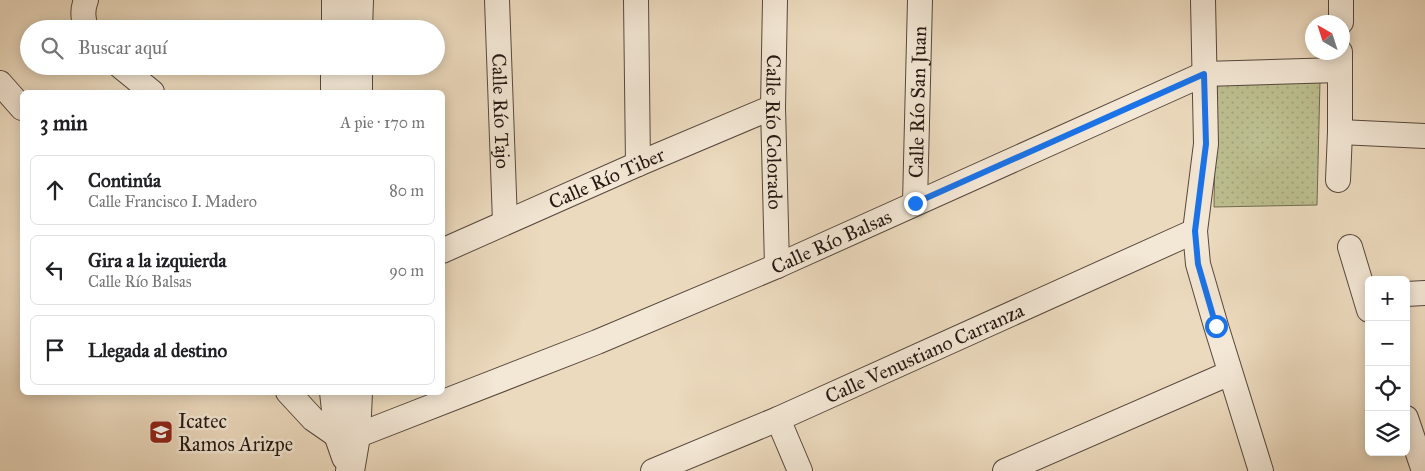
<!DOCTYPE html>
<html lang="es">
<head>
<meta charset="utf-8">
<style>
	body { margin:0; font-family:"IM FELL Great Primer",serif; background:#f2f2f2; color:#202124 }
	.controls { position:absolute; right:15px; bottom:15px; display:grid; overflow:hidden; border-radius:8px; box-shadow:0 2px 12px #0003 }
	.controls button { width:45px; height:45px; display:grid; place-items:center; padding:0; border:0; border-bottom:1px solid #e0e0e0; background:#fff; color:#202124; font:25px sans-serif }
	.compass { position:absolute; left:1305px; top:15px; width:45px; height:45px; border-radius:50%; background:#fff; box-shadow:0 2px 12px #0003; rotate:321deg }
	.stop { position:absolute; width:15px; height:15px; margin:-11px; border:4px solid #1a73e8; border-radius:50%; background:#fff }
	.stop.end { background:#1a73e8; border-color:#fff; box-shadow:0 1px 5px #0008 }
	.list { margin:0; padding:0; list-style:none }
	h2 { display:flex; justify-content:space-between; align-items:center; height:65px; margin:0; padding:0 20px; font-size:21px }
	h2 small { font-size:16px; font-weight:400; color:#757577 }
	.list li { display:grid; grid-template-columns:32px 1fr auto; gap:15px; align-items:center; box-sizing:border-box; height:70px; margin:0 10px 10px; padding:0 10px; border:1px solid #e0e0e0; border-radius:8px }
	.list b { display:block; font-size:19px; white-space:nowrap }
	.list p { margin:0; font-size:16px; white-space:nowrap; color:#757577 }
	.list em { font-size:16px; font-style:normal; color:#757577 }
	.icon { flex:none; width:28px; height:28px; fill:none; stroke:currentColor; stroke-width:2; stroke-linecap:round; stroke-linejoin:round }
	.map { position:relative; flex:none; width:1425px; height:471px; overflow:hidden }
	.search { position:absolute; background:#fff; box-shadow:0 2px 12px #0003; left:20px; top:20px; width:425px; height:55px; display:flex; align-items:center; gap:12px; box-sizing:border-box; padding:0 18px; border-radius:28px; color:#757577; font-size:19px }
	.panel { position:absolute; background:#fff; box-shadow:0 2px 12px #0003; left:20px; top:90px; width:425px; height:305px; border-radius:8px }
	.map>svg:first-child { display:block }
	.grass { fill:url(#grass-dots); stroke:#706b50 }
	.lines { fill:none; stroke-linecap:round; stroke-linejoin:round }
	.minor-casing { stroke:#57483d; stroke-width:26 }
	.tertiary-casing { stroke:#57483d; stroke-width:30 }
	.minor { stroke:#f3e7d5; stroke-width:24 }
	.tertiary { stroke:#f3e7d5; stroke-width:28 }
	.route { stroke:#1a73e8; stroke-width:6 }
	.labels { text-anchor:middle; stroke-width:5; stroke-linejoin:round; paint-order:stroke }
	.street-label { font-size:20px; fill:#251812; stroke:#f3e7d5 }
	.poi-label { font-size:20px; fill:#251812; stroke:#f3e7d5; text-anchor:start }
</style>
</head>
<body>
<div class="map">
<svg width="1425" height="471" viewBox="0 0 1425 471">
	<defs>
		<pattern id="grass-dots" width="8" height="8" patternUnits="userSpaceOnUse" patternTransform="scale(1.25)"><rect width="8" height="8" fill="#bcbe8f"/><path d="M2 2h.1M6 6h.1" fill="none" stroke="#a1a37a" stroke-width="1.8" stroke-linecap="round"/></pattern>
	</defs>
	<rect width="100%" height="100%" fill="#ecdabe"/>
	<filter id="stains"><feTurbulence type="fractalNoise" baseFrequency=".004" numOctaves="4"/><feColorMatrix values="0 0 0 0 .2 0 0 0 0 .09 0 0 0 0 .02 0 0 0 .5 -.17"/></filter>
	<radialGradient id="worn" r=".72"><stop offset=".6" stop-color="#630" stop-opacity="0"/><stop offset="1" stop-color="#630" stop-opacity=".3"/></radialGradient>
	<path class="grass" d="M1216,81h104l-3,124 -103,2z"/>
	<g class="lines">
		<g class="minor-casing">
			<g id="minor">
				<path d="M86,0c-4,10 -3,18 0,29"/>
				<path id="s1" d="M497,0l8,222"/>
				<path d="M636,0l2,164"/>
				<path id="s2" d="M775,0l-2,107 4,159"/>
				<path d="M1203,0l3,144 -11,87 3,33 18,62 45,145"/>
				<path d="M1341,22v-22"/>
				<path d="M120,66l32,26"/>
				<path d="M0,83l22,25"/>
				<path d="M1340,132l85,4"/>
				<path d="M1338,180l2,-48v-80"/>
				<path id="s3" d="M915,203l5,-203"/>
				<path d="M1350,247l19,63"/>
				<path id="s4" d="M442,251l196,-87 135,-57"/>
				<path d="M1406,294l19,-1"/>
				<path id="s5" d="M288,392l25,27 26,18 17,-1 241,-94 180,-76 427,-192 135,-4"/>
				<path d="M1406,418l18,53"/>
				<path d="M778,419l22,52"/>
				<path id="s6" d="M653,471l125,-52 417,-188"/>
				<path d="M1005,471l225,-98"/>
			</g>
		</g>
		<g class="tertiary-casing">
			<g id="tertiary">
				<path d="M336,29v-29"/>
				<path d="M358,29l1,-29"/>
				<path d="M335,92v-26"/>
				<path d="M358,92v-26"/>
				<path d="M334,392l5,45 7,20"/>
				<path d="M350,471l6,-35 2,-44"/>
			</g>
		</g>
		<use href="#minor" class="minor"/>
		<use href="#tertiary" class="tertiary"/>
	</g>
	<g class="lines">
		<path class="route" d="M915,203l289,-129 2,70 -11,87 3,33 18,62"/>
	</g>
	<defs>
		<g id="university-square" transform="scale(1.25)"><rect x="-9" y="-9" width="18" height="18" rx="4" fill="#8f2418" stroke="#f3e7d5"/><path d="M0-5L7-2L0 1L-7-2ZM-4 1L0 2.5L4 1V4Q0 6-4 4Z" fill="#fff"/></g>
	</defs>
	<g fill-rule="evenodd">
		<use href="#university-square" x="161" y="432"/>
	</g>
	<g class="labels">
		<g class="street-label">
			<text dy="7" stroke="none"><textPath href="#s3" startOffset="101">Calle Río San Juan</textPath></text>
			<text dy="7" stroke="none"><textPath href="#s1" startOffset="111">Calle Río Tajo</textPath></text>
			<text dy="7" stroke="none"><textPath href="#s2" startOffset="132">Calle Río Colorado</textPath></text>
			<text dy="7" stroke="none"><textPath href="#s4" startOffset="180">Calle Río Tiber</textPath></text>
			<text dy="7" stroke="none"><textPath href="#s5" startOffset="599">Calle Río Balsas</textPath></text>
			<text dy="7" stroke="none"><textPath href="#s6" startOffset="296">Calle Venustiano Carranza</textPath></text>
		</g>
		<g class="poi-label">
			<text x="178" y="428">Icatec<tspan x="178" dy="23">Ramos Arizpe</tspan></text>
		</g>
	</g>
	<rect width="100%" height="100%" filter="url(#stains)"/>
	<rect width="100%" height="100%" fill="url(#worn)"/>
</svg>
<div class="controls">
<button>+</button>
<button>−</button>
<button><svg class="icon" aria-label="locate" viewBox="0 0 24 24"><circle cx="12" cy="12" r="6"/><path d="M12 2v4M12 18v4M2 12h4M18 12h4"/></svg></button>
<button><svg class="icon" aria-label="layers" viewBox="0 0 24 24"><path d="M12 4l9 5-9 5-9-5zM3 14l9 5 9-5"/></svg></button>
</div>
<svg class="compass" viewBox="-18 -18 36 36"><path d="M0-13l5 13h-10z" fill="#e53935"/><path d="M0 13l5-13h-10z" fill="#757577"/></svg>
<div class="stop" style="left:1216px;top:326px"></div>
<div class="stop end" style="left:915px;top:203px"></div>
<div class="search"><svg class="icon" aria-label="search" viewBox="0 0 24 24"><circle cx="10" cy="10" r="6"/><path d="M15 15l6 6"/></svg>Buscar aquí</div>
<section class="panel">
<h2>3 min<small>A pie · 170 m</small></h2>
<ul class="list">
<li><svg class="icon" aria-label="ahead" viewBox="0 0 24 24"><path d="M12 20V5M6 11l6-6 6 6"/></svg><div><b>Continúa</b><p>Calle Francisco I. Madero</p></div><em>80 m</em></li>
<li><svg class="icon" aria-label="left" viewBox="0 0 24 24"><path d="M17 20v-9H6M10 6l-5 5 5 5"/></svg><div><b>Gira a la izquierda</b><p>Calle Río Balsas</p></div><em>90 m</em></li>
<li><svg class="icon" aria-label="arrive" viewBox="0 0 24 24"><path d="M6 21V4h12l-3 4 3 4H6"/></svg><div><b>Llegada al destino</b></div></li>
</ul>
</section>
</div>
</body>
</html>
